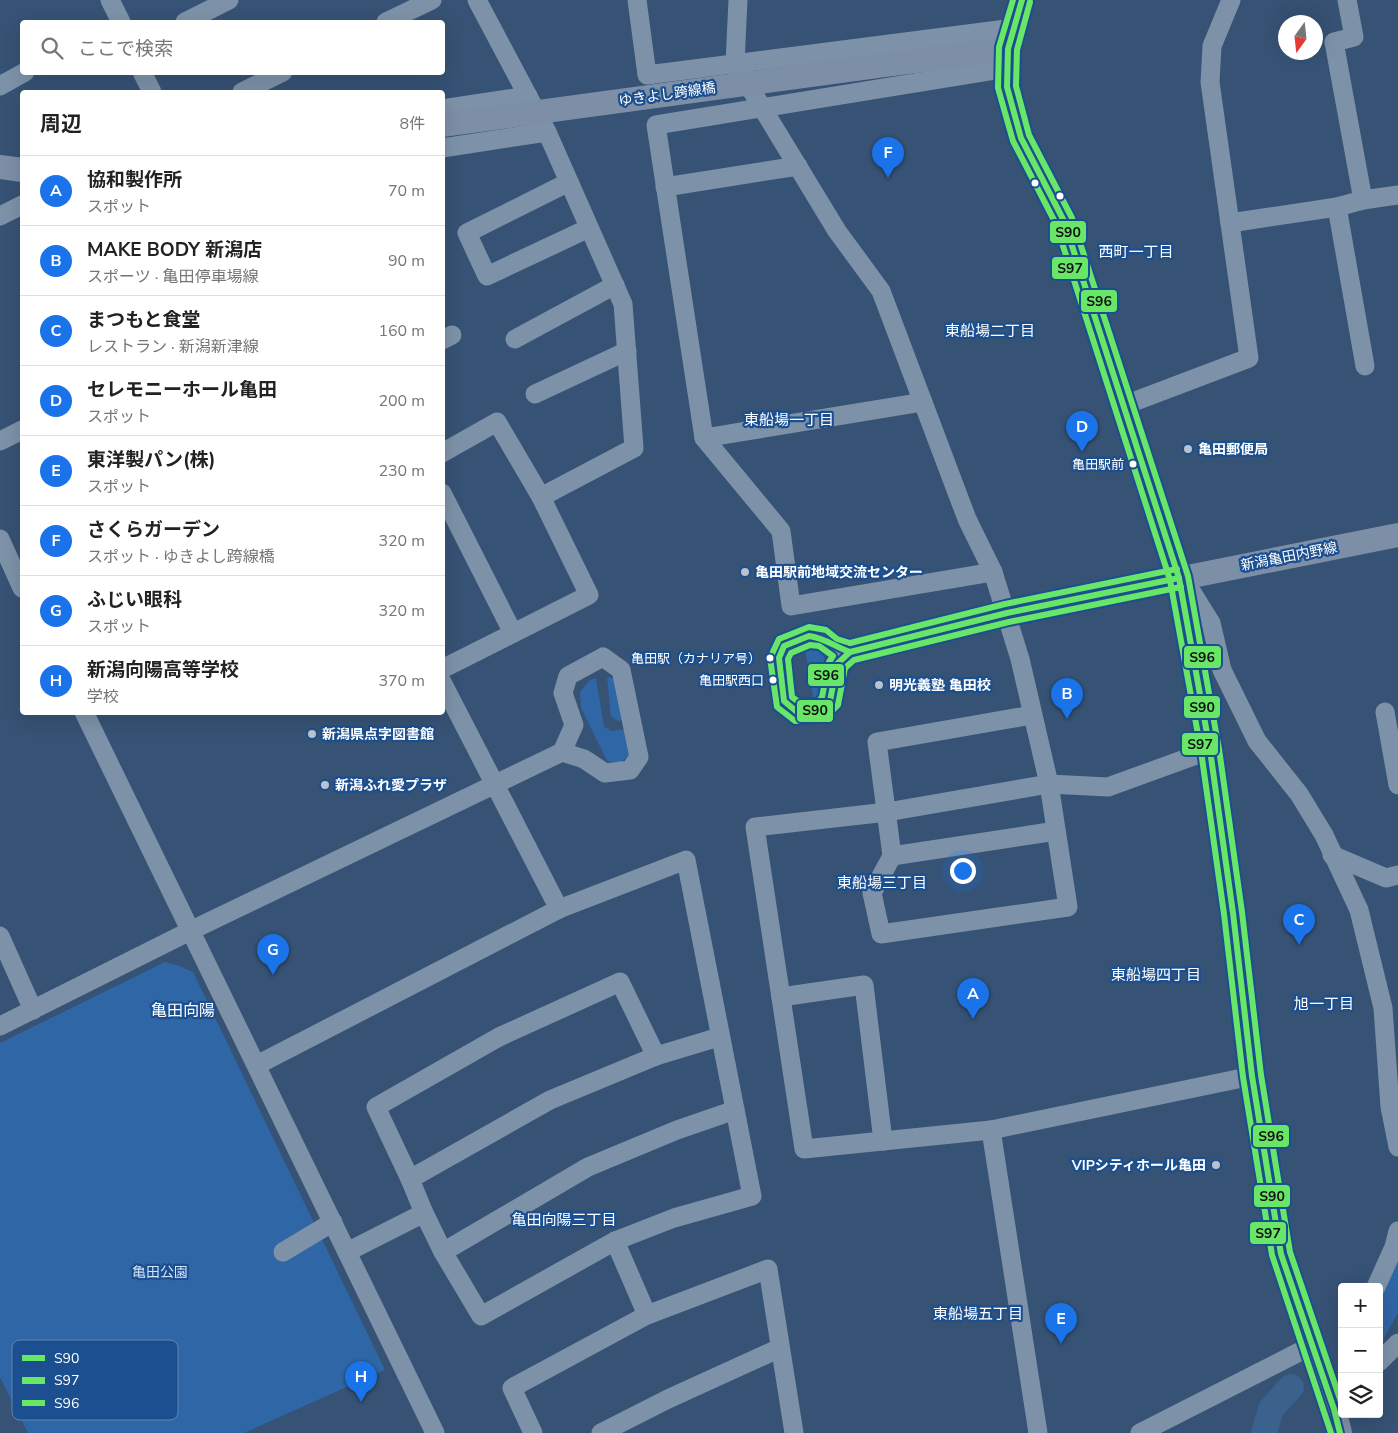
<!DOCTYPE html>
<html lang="ja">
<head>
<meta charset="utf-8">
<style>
	body { margin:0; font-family:"Nunito Sans","Noto Sans JP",sans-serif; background:#f2f2f2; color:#222 }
	.controls { position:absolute; right:15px; bottom:15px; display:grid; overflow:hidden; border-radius:5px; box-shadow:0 5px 20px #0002 }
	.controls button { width:45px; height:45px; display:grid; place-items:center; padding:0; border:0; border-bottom:1px solid #e0e0e0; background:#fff; color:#222; font:25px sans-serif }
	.compass { position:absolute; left:1278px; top:15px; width:45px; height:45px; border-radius:50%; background:#fff; box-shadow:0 5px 20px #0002; rotate:195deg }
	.you { position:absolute; left:962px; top:870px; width:18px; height:18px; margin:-12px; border:4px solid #fff; border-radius:50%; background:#1a73e8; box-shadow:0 0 0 8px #1a73e833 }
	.badge { display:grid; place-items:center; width:32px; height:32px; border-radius:50%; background:#1a73e8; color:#fff; font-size:16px; font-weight:700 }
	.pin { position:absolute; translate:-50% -41px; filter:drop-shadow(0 1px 2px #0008) }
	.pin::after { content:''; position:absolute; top:26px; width:18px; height:15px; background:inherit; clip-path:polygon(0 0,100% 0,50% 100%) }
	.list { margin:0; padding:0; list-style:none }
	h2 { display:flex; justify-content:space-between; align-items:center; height:65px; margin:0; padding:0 20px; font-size:21px }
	h2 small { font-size:16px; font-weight:400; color:#767676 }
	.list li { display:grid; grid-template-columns:32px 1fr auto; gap:15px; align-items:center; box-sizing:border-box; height:70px; padding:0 20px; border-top:1px solid #e0e0e0 }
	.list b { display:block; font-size:19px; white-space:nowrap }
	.list p { margin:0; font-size:16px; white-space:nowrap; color:#767676 }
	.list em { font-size:16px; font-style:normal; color:#767676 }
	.icon { flex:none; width:28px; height:28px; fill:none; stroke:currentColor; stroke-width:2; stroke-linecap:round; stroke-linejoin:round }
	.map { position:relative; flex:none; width:1398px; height:1433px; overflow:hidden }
	.search { position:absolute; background:#fff; box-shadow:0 5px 20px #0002; left:20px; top:20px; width:425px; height:55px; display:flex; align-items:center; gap:12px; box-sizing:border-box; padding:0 18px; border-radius:5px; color:#767676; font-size:19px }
	.panel { position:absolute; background:#fff; box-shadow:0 5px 20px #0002; left:20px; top:90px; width:425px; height:625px; border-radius:5px }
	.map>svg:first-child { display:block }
	.green { fill:#2f66a5 }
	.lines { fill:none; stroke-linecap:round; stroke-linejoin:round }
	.river { stroke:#3b618d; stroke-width:26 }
	.minor { stroke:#7d92a8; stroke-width:19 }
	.major { stroke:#7d8ea7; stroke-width:24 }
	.major-bridge { stroke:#7d8ea7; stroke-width:24 }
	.bus-1-casing { stroke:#1b4f8f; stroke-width:10 }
	.bus-2-casing { stroke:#1b4f8f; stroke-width:10 }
	.bus-3-casing { stroke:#1b4f8f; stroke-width:10 }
	.bus-1 { stroke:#68e668; stroke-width:6 }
	.bus-2 { stroke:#68e668; stroke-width:6 }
	.bus-3 { stroke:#68e668; stroke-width:6 }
	.bus-dot { fill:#fff; stroke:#1b4f8f; stroke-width:2 }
	.poi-dot { fill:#b9c2ce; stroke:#1b4f8f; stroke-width:2 }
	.labels { text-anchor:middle; stroke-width:4.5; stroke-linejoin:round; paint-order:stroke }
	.bus-label { font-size:13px; fill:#fff; stroke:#1b4f8f; text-anchor:end }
	.street-label { font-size:14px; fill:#fff; stroke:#1b4f8f }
	.poi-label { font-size:14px; font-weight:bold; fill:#fff; stroke:#1b4f8f; text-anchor:start }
	.park-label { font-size:14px; fill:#cfe3fa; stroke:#1b4f8f }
	.neighbourhood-label { font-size:15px; fill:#fff; stroke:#1b4f8f }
	.quarter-label { font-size:16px; fill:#fff; stroke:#1b4f8f }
	.key { fill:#1b4f8f; stroke:#5f84b1; stroke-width:1 }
	.key-label { font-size:14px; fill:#fff }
	.line-badge { stroke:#1b4f8f; stroke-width:2 }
	.pale-badge-label { font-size:14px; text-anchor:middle; font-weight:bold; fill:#111 }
</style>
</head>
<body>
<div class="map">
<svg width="1398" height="1433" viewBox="0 0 1398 1433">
	<rect width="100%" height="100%" fill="#365274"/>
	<g class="green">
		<path d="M807,645l11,3 9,15 -6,34 -5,2 -3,-3 -8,-46z"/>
		<path d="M610,677l4,2 10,41 -6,1 -7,-5 -4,-38z"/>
		<path d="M596,678l8,48 7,5 16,-2 4,25 -11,9 -13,-2 -26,-53 -1,-16 10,-12z"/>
		<path d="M165,962l15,4 13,6 192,398 -141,63h-216l-28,-56v-334z"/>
		<path d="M1398,1253v60l-19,34v-55z"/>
	</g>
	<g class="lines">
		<path class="river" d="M1264,1433l7,-24 20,-22"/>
		<g class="minor">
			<path d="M110,0l11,22"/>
			<path d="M477,0l70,132 76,172 11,144 -93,49"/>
			<path d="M637,0l10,75 367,-47"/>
			<path d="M738,0l-3,63 102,168 44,60 86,228 26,53 27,87 29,125 19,123 -187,27 -9,-41 20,-37 -15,-114 155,-27"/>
			<path d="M1347,0l7,37 -20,5 29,158"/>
			<path d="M185,22l44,-22"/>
			<path d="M386,22l46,-22"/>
			<path d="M142,72l10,20"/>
			<path d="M0,86l25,-14"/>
			<path d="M242,92l41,-20"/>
			<path d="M442,109l86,-13"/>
			<path d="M442,148l105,-16"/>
			<path d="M569,182l-102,51 20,43 102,-48"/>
			<path d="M665,187l133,-21"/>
			<path d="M1337,207l28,159"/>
			<path d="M0,216l22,-11"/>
			<path d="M1230,223l107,-16 26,-7 35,-5"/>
			<path d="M515,339l100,-54"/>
			<path d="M442,340l10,-5"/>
			<path d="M535,394l92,-43"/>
			<path d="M923,402l-219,36 77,93 10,75 202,-34"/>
			<path d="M1125,405l124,-47 -39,-276 2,-36 19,-46"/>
			<path d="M704,438l-48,-313 351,-57"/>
			<path d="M0,441l22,-11"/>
			<path d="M442,453l55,-31 44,75 48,98 -147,74"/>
			<path d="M442,493l71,140"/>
			<path d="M0,539l22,49"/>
			<path d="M1179,578l14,16 18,29 11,47 35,71 42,53 25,41 35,75 24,98 7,99 8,40"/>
			<path d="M442,682l117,227"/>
			<path d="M84,712l351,721"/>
			<path d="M1385,712l13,73"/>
			<path d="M1210,750l-102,37 -59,-3 -162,28 -132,15 49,322 187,-19 261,-54"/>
			<path d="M1332,855l54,23 12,-3"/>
			<path d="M892,856l164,-25"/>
			<path d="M0,936l33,74"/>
			<path d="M781,997l83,-12 19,156"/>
			<path d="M0,1026l192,-96 370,-178 12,-27 -11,-32 5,-17 35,-19 18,13 18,87 -9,13 -25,3 -21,-14 -22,-7"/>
			<path d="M257,1065l302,-156 127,-49 66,336 -78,22 -59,23 -134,75 -38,-64 -19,-39 -77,39"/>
			<path d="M991,1130l47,303"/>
			<path d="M410,1179l140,-79 106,-44 63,-19"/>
			<path d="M424,1213l-14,-34 -34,-72 123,-70 121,-55 36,74"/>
			<path d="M615,1241l32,74"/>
			<path d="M283,1252l50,-30"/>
			<path d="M443,1252l145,-85 89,-37 58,-20"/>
			<path d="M1376,1287l18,-40 4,-16"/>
			<path d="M1379,1362l19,-19"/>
			<path d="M533,1433l-21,-45 135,-73 121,-46 26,164"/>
			<path d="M601,1433l67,-34 112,-51"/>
			<path d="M1140,1433l171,-87"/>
		</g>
		<g class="major">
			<path d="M1022,0l-14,49 -1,38 14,51 43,83 115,357 31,172 23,163 19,163 29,178 53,155 6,24"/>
			<path d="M892,64l116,-15"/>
			<path d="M0,167l22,3"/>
			<path d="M850,652l-17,-5 -10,-9 -14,-2 -25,10 -5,12 5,43 13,11 26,-2 7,-9 7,-37 13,-12 157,-39 391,-78"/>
		</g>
		<path class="major-bridge" d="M442,125l450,-61"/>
		<g class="bus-1-casing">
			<g id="bus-1">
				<path d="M1022,0l-14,49 -1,38 14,51 43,83 115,357 31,172 23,163 19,163 29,178 53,155 6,24"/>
				<path d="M809,636c16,2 26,11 41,16l-13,12 -7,37 -7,9 -26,2 -13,-11 -5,-43 5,-12z"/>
				<path d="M850,652l157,-39 172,-35"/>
			</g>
		</g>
		<g class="bus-2-casing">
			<g id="bus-2">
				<path d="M1013,0l-14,47 -1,41 15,53 43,83 114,356 31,171 23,163 19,163 29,178 59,178"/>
				<path d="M850,643l-13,-4 -11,-9 -17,-3 -30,12 -9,19 7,49 18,14 30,-3 13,-13 7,-37 9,-8 155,-38 172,-35"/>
			</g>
		</g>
		<g class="bus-3-casing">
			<g id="bus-3">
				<path d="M1030,2l-13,48 -1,36 13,49 43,83 116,358 31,173 23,163 19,163 29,177 52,153"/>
				<path d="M850,643l155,-39 172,-35"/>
				<path d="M810,645l9,1 14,10 -4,6 -7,35 -4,5 -18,1 -8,-6 -4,-38 3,-6z"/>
			</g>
		</g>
		<use href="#bus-1" class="bus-1"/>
		<use href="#bus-2" class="bus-2"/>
		<use href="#bus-3" class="bus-3"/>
	</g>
	<g class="bus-dot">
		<circle cx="1035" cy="183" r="4.5"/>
		<circle cx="1060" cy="196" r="4.5"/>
		<circle cx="1133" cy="464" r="4.5"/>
		<circle cx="770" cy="658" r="4.5"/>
		<circle cx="773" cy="680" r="4.5"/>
	</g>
	<g class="poi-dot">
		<circle cx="1188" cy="449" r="5"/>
		<circle cx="745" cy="572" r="5"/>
		<circle cx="879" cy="685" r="5"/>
		<circle cx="312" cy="734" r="5"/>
		<circle cx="325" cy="785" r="5"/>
		<circle cx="1216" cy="1165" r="5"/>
	</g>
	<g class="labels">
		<g class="bus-label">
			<text x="1124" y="469">亀田駅前</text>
			<text x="761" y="663">亀田駅（カナリア号）</text>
			<text x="764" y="685">亀田駅西口</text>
		</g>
		<g class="street-label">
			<text transform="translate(667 94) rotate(-8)" y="5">ゆきよし跨線橋</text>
			<text transform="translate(1289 556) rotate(-11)" y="5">新潟亀田内野線</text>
		</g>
		<g class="poi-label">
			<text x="1198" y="454">亀田郵便局</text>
			<text x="755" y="577">亀田駅前地域交流センター</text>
			<text x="889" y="690">明光義塾 亀田校</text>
			<text x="322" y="739">新潟県点字図書館</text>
			<text x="335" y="790">新潟ふれ愛プラザ</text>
			<text x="1206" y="1170" text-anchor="end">VIPシティホール亀田</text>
		</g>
		<g class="park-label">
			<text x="160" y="1277">亀田公園</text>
		</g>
		<g class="neighbourhood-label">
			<text x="1136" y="257">西町一丁目</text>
			<text x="990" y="336">東船場二丁目</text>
			<text x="789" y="425">東船場一丁目</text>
			<text x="882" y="888">東船場三丁目</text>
			<text x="1156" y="980">東船場四丁目</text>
			<text x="1324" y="1009">旭一丁目</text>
			<text x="564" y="1225">亀田向陽三丁目</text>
			<text x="978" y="1319">東船場五丁目</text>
		</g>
		<g class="quarter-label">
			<text x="183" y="1016">亀田向陽</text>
		</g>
	</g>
	<rect x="12" y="1340" width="166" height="80" rx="8" class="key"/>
	<rect x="22" y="1355" width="23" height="6" fill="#68e668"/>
	<rect x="22" y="1377" width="23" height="7" fill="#68e668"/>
	<rect x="22" y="1400" width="23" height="6" fill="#68e668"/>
	<g class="key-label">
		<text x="54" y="1363">S90</text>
		<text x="54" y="1385">S97</text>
		<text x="54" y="1408">S96</text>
	</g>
	<g class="line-badge">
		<rect x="1049" y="220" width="38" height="24" rx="5" fill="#68e668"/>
		<rect x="1051" y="256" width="38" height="24" rx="5" fill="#68e668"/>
		<rect x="1080" y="289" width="38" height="24" rx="5" fill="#68e668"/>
		<rect x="1183" y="645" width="39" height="24" rx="5" fill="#68e668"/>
		<rect x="807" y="663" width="38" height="24" rx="5" fill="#68e668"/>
		<rect x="1183" y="695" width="38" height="24" rx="5" fill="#68e668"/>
		<rect x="796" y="699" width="38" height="24" rx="5" fill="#68e668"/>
		<rect x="1181" y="732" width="38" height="24" rx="5" fill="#68e668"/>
		<rect x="1252" y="1124" width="38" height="24" rx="5" fill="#68e668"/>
		<rect x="1253" y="1184" width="38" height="24" rx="5" fill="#68e668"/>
		<rect x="1249" y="1221" width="38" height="24" rx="5" fill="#68e668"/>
	</g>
	<g class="pale-badge-label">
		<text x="1068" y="237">S90</text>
		<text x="1070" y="273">S97</text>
		<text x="1099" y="306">S96</text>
		<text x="1202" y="662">S96</text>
		<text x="826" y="680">S96</text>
		<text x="1202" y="712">S90</text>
		<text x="815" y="715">S90</text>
		<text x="1200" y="749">S97</text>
		<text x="1271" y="1141">S96</text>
		<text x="1272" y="1201">S90</text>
		<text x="1268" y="1238">S97</text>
	</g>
</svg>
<div class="controls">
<button>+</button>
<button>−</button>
<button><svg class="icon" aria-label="layers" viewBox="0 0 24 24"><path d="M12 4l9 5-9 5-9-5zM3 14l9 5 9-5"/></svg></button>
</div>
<svg class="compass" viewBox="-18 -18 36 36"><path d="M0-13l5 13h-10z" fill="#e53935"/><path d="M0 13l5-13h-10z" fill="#767676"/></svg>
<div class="you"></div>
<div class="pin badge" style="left:973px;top:1019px">A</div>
<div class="pin badge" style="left:1067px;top:719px">B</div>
<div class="pin badge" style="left:1299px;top:945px">C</div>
<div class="pin badge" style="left:1082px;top:452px">D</div>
<div class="pin badge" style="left:1061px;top:1344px">E</div>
<div class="pin badge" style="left:888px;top:178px">F</div>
<div class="pin badge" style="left:273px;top:975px">G</div>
<div class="pin badge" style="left:361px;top:1402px">H</div>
<div class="search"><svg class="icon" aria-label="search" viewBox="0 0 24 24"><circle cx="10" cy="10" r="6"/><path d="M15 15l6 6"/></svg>ここで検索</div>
<section class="panel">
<h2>周辺<small>8件</small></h2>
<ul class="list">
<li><span class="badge">A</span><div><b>協和製作所</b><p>スポット</p></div><em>70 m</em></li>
<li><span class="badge">B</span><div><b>MAKE BODY 新潟店</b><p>スポーツ · 亀田停車場線</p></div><em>90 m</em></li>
<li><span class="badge">C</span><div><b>まつもと食堂</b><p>レストラン · 新潟新津線</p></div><em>160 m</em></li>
<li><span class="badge">D</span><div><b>セレモニーホール亀田</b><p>スポット</p></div><em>200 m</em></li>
<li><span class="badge">E</span><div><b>東洋製パン(株)</b><p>スポット</p></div><em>230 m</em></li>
<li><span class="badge">F</span><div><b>さくらガーデン</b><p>スポット · ゆきよし跨線橋</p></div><em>320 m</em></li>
<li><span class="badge">G</span><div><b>ふじい眼科</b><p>スポット</p></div><em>320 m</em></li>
<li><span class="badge">H</span><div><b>新潟向陽高等学校</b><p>学校</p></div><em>370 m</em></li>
</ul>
</section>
</div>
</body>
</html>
